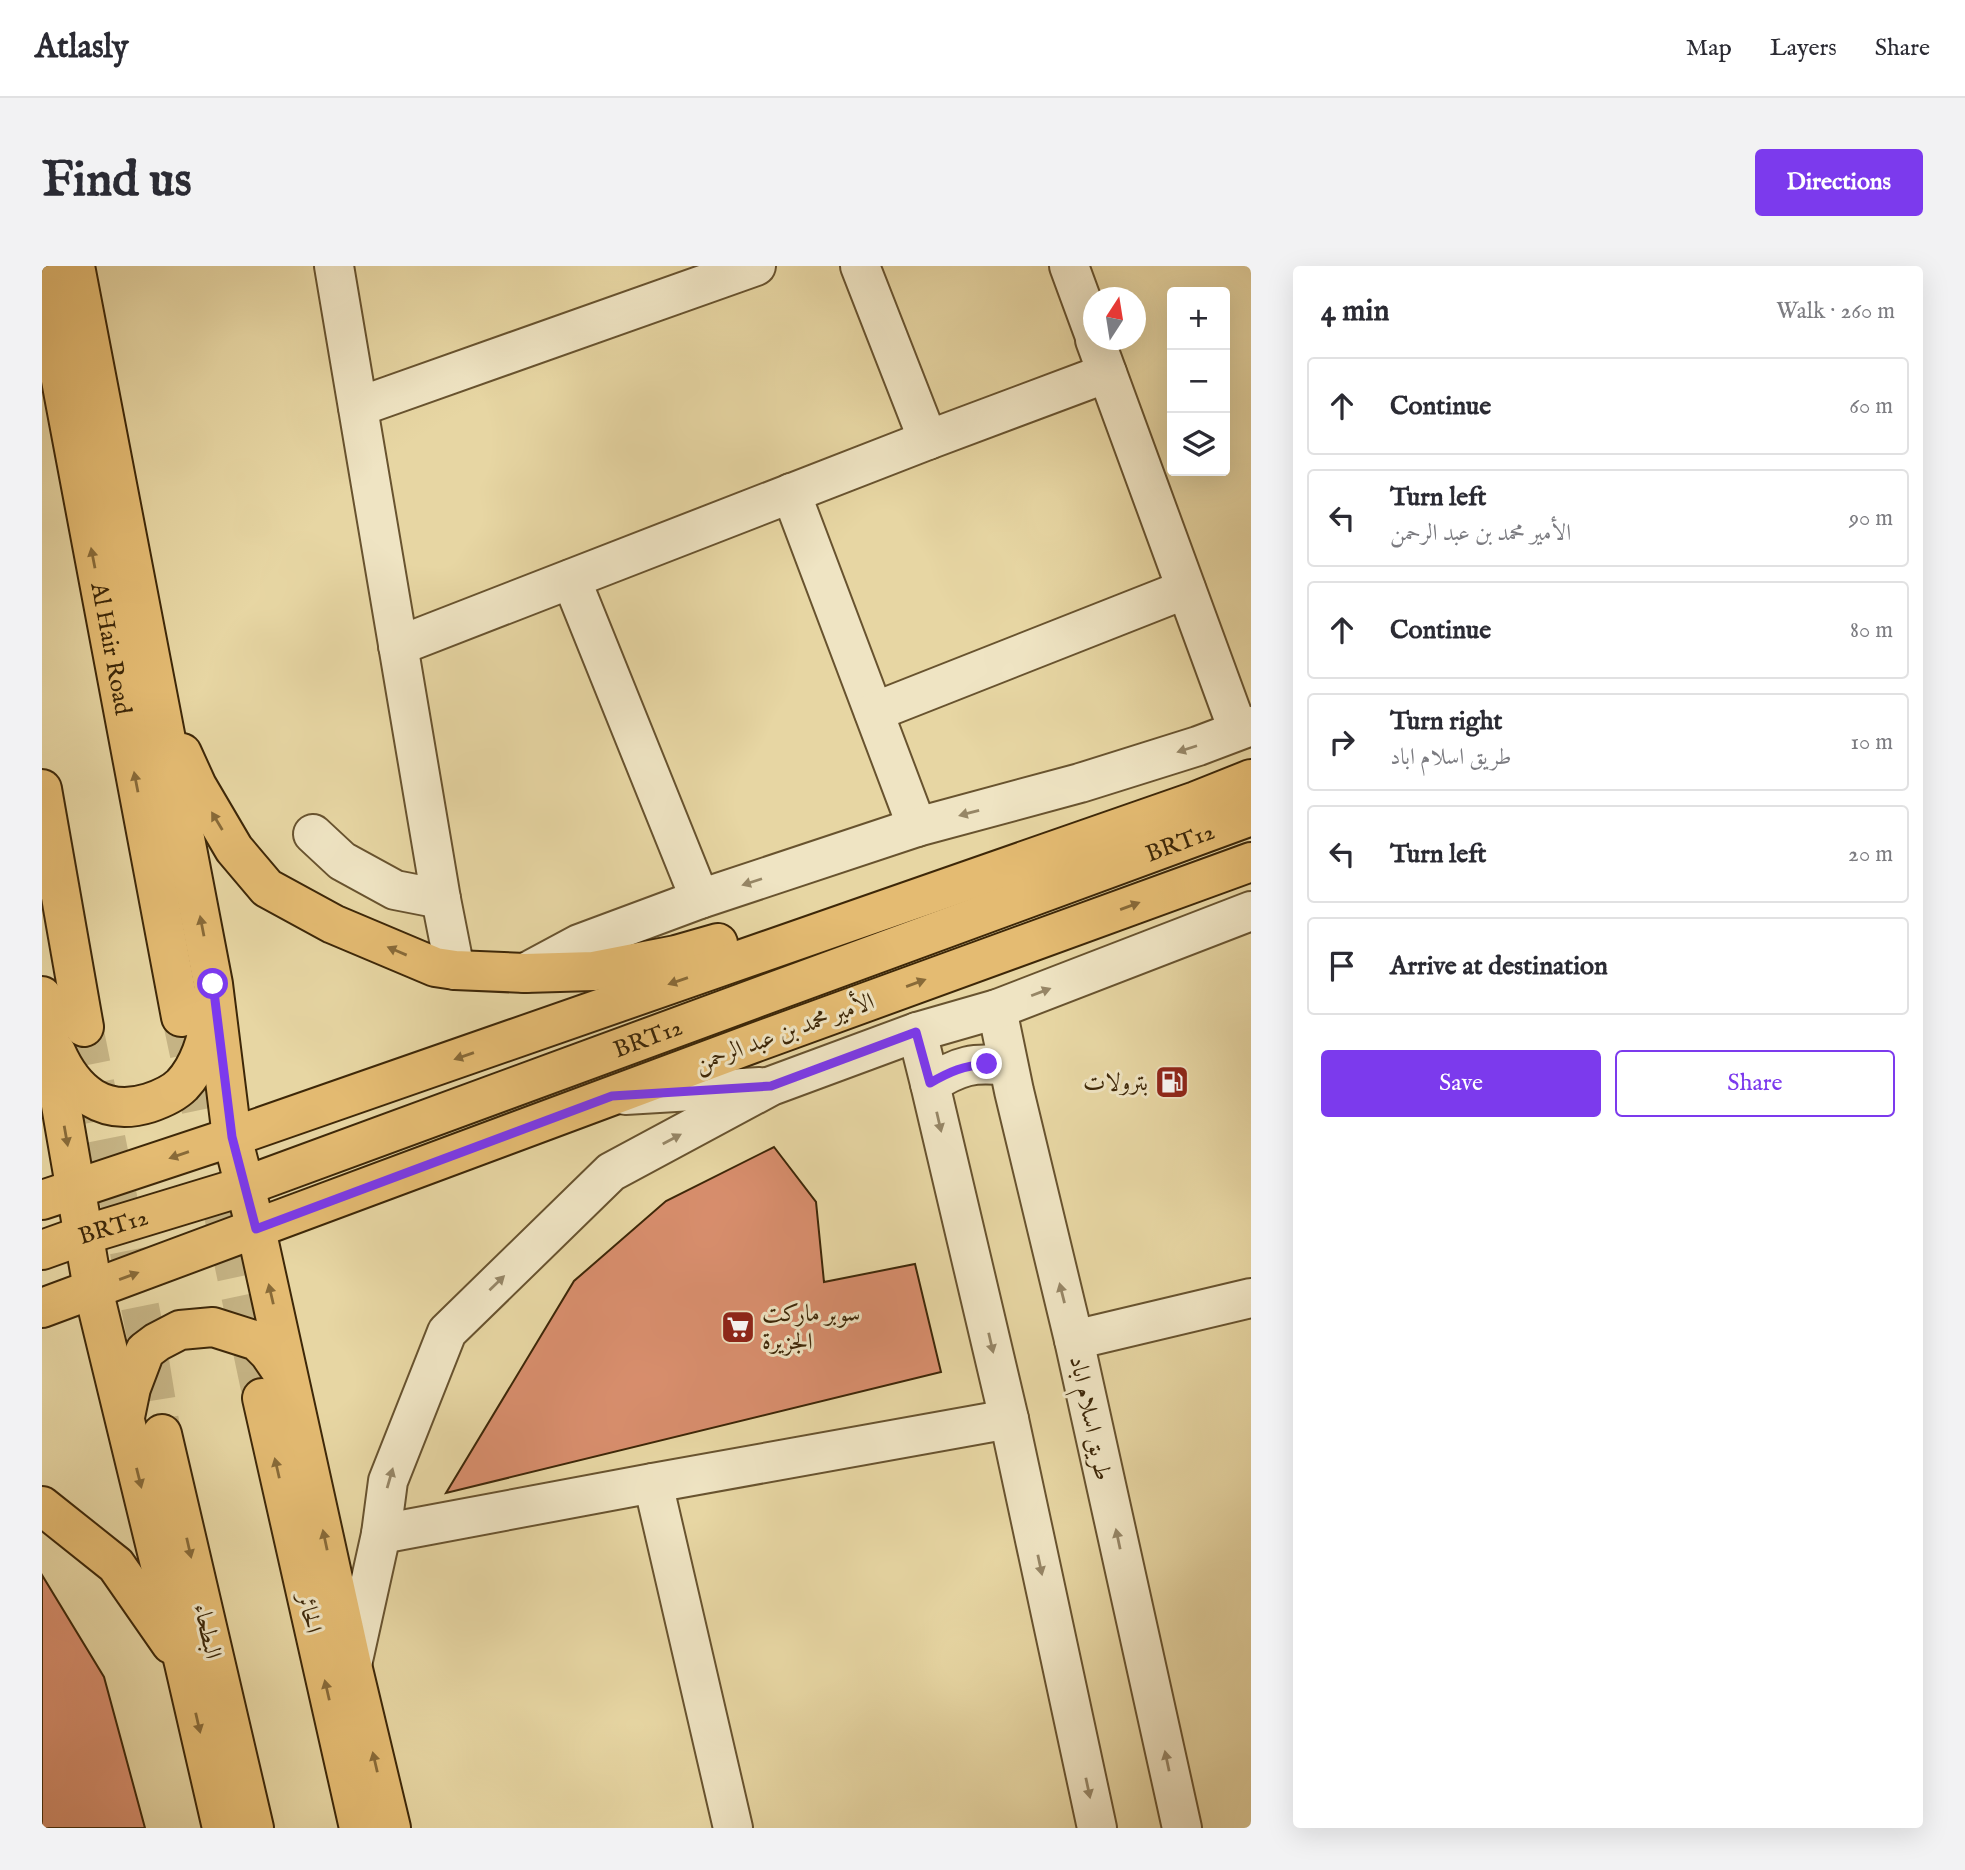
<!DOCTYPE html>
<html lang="en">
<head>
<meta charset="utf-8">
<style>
	body { margin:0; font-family:"IM FELL English",Amiri,serif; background:#f2f2f3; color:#2b2b33 }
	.controls { position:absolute; right:21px; top:21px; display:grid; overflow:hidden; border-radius:7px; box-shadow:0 7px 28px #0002 }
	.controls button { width:63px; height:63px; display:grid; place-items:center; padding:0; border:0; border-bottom:2px solid #e1e1e2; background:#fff; color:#2b2b33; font:35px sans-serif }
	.compass { position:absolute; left:1041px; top:21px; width:63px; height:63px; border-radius:50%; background:#fff; box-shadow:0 7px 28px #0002; rotate:12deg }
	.stop { position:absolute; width:21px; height:21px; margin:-16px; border:5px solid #7c3aed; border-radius:50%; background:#fff }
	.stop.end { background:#7c3aed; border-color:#fff; box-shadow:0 2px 7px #0008 }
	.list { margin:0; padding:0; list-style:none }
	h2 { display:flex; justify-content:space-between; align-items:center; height:91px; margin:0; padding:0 28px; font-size:30px }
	h2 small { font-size:23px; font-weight:400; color:#7c7c81 }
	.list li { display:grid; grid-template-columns:46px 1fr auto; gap:21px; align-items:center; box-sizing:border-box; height:98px; margin:0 14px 14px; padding:0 14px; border:2px solid #e1e1e2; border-radius:7px }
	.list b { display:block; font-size:26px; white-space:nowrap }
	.list p { margin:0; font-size:23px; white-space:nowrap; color:#7c7c81 }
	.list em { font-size:23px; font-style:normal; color:#7c7c81 }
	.actions { display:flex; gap:14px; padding:21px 28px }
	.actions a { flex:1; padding:16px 0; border:2px solid #7c3aed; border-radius:7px; text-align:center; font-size:24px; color:#7c3aed }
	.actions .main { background:#7c3aed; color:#fff }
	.icon { flex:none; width:38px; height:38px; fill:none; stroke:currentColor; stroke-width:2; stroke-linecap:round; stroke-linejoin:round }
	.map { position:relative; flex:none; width:1209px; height:1562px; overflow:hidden; border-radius:7px }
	header { display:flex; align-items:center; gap:42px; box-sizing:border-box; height:98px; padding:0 35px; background:#fff; border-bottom:2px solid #e1e1e2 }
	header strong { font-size:33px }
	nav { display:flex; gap:38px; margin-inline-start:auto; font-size:24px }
	.intro { display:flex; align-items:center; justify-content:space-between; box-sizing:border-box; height:168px; padding:0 42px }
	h1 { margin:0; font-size:49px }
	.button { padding:18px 32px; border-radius:7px; background:#7c3aed; color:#fff; font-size:24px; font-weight:700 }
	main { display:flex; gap:42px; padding:0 42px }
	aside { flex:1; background:#fff; border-radius:7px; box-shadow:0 7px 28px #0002 }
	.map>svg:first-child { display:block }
	.building { fill:#d88e6d; stroke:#3d2708; stroke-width:2 }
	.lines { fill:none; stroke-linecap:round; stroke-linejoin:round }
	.major-tunnel { stroke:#c5b384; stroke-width:38; stroke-dasharray:38 19; stroke-linecap:butt }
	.minor-casing { stroke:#68532f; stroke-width:42 }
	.major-casing { stroke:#3d2708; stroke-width:42 }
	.minor { stroke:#efe4c3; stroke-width:38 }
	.major { stroke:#e4bb72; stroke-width:38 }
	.oneway { fill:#886a38 }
	.oneway2 { fill:#968666 }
	.route { stroke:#7c3aed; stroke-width:9 }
	.labels { text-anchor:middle; stroke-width:6; stroke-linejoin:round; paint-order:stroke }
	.street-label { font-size:24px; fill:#3d2708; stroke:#efe4c3 }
	.poi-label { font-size:24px; fill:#3d2708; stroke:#efe4c3; text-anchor:end }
</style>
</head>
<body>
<header>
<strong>Atlasly</strong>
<nav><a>Map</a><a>Layers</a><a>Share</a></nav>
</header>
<div class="intro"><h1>Find us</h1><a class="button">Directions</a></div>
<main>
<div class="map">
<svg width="1209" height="1562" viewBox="0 0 1209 1562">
	<rect width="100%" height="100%" fill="#e7d6a3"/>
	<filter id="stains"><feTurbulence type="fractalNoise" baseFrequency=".00286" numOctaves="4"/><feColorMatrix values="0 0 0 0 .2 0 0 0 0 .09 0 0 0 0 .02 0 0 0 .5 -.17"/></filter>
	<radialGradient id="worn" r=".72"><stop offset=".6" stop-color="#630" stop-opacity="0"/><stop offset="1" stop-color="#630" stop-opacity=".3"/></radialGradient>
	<g class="building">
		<path d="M732,881l42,55 8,80 91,-18 26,108 -495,121 128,-212 92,-80z"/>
		<path d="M0,1309l62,102 41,151h-103z"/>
	</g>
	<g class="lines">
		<g class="major-tunnel">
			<path d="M139,751l81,381"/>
			<path d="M42,761l63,315 15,92"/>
		</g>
		<g class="minor-casing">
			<g id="minor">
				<path d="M292,0l107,633 14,71"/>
				<path d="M818,0l68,174"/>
				<path d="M1027,0l25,68"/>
				<path d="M1053,74l143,390"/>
				<path d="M316,141l398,-141"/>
				<path d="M749,227l126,334"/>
				<path d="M529,313l129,320"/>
				<path d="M356,380l530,-206 179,-67"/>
				<path d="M832,446l312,-123"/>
				<path d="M271,568l29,27 53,29 46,9"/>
				<path d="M483,707l54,-29 121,-45 217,-72 163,-44 118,-37 53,-20"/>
				<path d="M955,743l17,82 60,249 108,488"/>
				<path d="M875,766l13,52 79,335 88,409"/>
				<path d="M888,818c30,-19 43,-22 78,-18"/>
				<path d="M583,829l135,-8"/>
				<path d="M1032,1074l177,-42"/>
				<path d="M611,1217l80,345"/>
				<path d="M339,1268l272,-51 356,-64"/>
				<path d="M310,1399l29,-131 7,-53 59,-149 164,-160 160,-86 146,-54 80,-23 254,-98"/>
			</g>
		</g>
		<g class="major-casing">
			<g id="major">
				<path d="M33,0l138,718 19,153 24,92 96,436 39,163"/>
				<path id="s1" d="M0,13l139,738"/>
				<path d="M140,487l15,33 37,63 33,39 66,36 102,43 20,3 70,3 69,-2 82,-16 42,-12"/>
				<path d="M0,523l42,238"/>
				<path d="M0,730l51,293 91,374 38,165"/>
				<path d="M14,786c18,41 48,65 93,51 12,-4 25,-10 33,-18 17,-18 26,-46 28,-70"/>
				<path d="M0,934l190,-63 964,-336 55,-22"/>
				<path id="s2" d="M0,984l42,-15 161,-49 1006,-370"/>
				<path d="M0,1042l709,-264 500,-182"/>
				<path d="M220,1132l97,430"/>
				<path d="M83,1151l6,-29 14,-37 12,-9 23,-12 33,-3 44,14 12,12 17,25"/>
				<path d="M120,1168l92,394"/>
				<path d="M0,1240l74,59 55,79"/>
			</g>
		</g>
		<use href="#minor" class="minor"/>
		<use href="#major" class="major"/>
	</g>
	<defs><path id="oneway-solid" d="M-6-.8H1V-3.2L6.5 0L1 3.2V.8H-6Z" transform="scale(1.75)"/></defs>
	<g class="oneway">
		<use href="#oneway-solid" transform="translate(51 292) rotate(-101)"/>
		<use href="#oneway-solid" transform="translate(94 516) rotate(-101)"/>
		<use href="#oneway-solid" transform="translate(175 555) rotate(-121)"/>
		<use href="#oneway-solid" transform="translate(1088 640) rotate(-20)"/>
		<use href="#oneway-solid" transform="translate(160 660) rotate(-101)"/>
		<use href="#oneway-solid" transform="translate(355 685) rotate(-157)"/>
		<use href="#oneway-solid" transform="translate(636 715) rotate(161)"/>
		<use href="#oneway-solid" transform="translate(874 717) rotate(-20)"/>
		<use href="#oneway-solid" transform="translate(422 790) rotate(161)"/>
		<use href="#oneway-solid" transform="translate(24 870) rotate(80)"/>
		<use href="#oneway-solid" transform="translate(137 889) rotate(161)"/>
		<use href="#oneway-solid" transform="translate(87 1010) rotate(-20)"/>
		<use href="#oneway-solid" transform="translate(229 1028) rotate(-103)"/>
		<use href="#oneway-solid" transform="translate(235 1202) rotate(-103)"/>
		<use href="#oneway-solid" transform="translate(97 1212) rotate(76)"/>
		<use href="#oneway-solid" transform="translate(283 1274) rotate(-102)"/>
		<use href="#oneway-solid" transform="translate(147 1282) rotate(77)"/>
		<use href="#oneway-solid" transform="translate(285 1424) rotate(-103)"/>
		<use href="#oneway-solid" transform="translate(156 1457) rotate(77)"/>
		<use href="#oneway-solid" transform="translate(333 1496) rotate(-103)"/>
	</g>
	<g class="oneway2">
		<use href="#oneway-solid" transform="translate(1145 483) rotate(162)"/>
		<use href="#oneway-solid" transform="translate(927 547) rotate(165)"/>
		<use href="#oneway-solid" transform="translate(710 616) rotate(162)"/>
		<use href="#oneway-solid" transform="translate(999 726) rotate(-21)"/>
		<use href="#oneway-solid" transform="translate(897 856) rotate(77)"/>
		<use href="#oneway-solid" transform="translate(630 873) rotate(-28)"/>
		<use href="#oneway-solid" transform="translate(455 1017) rotate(-44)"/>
		<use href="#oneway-solid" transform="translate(1020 1027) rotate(-104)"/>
		<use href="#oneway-solid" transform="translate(949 1077) rotate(77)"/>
		<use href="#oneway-solid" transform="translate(348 1212) rotate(-74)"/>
		<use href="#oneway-solid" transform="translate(1076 1273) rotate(-102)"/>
		<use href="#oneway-solid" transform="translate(998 1299) rotate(78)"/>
		<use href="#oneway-solid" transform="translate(1125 1495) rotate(-102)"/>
		<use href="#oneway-solid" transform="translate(1046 1522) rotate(78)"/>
	</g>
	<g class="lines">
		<path class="route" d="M171,718l19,153 24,92 356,-133 159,-10 145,-54 14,51c21,-12 33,-17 57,-19"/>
	</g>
	<defs>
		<g id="fuel-square" transform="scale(1.75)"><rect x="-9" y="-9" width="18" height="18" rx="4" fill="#8f2418" stroke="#efe4c3"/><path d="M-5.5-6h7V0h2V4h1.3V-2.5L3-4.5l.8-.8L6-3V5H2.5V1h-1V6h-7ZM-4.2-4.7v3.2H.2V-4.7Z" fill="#fff"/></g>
		<g id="supermarket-square" transform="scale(1.75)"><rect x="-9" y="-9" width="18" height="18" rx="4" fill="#8f2418" stroke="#efe4c3"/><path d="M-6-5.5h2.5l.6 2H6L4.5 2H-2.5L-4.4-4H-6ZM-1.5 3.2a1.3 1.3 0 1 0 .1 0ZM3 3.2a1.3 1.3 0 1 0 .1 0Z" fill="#fff"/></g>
	</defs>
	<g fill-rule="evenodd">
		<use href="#fuel-square" x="1130" y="816"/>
		<use href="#supermarket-square" x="696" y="1061"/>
	</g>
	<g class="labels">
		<g class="street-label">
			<text dy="8" stroke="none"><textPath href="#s1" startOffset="376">Al Hair Road</textPath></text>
			<text dy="8" stroke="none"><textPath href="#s2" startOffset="1209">BRT12</textPath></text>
			<text transform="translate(742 766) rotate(-20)" y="8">الأمير محمد بن عبد الرحمن</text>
			<text dy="8" stroke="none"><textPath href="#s2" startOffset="642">BRT12</textPath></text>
			<text dy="8" stroke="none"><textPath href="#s2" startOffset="75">BRT12</textPath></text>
			<text transform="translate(1049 1152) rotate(78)" y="8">طريق اسلام اباد</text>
			<text transform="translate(268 1347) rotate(77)" y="8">الحائر</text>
			<text transform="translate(166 1365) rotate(77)" y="8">البطحاء</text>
		</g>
		<g class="poi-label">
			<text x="1106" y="824">بترولات</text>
			<text x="720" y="1055" text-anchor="start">سوبر ماركت<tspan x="720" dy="28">الجزيرة</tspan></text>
		</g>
	</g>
	<rect width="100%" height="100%" filter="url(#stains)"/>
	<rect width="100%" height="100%" fill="url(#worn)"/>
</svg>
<div class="controls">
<button>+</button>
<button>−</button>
<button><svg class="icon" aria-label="layers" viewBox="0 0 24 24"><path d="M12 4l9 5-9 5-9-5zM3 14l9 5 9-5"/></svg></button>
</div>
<svg class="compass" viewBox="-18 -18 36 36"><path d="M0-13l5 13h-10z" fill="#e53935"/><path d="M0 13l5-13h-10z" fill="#7c7c81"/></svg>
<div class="stop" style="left:171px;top:718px"></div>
<div class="stop end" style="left:945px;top:798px"></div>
</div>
<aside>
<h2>4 min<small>Walk · 260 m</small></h2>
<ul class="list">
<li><svg class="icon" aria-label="ahead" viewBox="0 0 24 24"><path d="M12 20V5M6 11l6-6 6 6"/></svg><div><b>Continue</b></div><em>60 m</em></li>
<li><svg class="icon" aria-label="left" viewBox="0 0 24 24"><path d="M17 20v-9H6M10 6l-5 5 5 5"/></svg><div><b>Turn left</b><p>الأمير محمد بن عبد الرحمن</p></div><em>90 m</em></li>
<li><svg class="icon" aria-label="ahead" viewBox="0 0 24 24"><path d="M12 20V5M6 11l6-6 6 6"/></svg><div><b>Continue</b></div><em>80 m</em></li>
<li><svg class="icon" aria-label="right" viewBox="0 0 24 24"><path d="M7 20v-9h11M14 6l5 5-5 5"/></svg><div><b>Turn right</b><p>طريق اسلام اباد</p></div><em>10 m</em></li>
<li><svg class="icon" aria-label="left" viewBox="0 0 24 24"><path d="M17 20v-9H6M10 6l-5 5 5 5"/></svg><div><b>Turn left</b></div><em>20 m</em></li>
<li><svg class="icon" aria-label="arrive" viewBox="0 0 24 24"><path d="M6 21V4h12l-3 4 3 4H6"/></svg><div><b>Arrive at destination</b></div></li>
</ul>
<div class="actions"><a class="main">Save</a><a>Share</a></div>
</aside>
</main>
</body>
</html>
